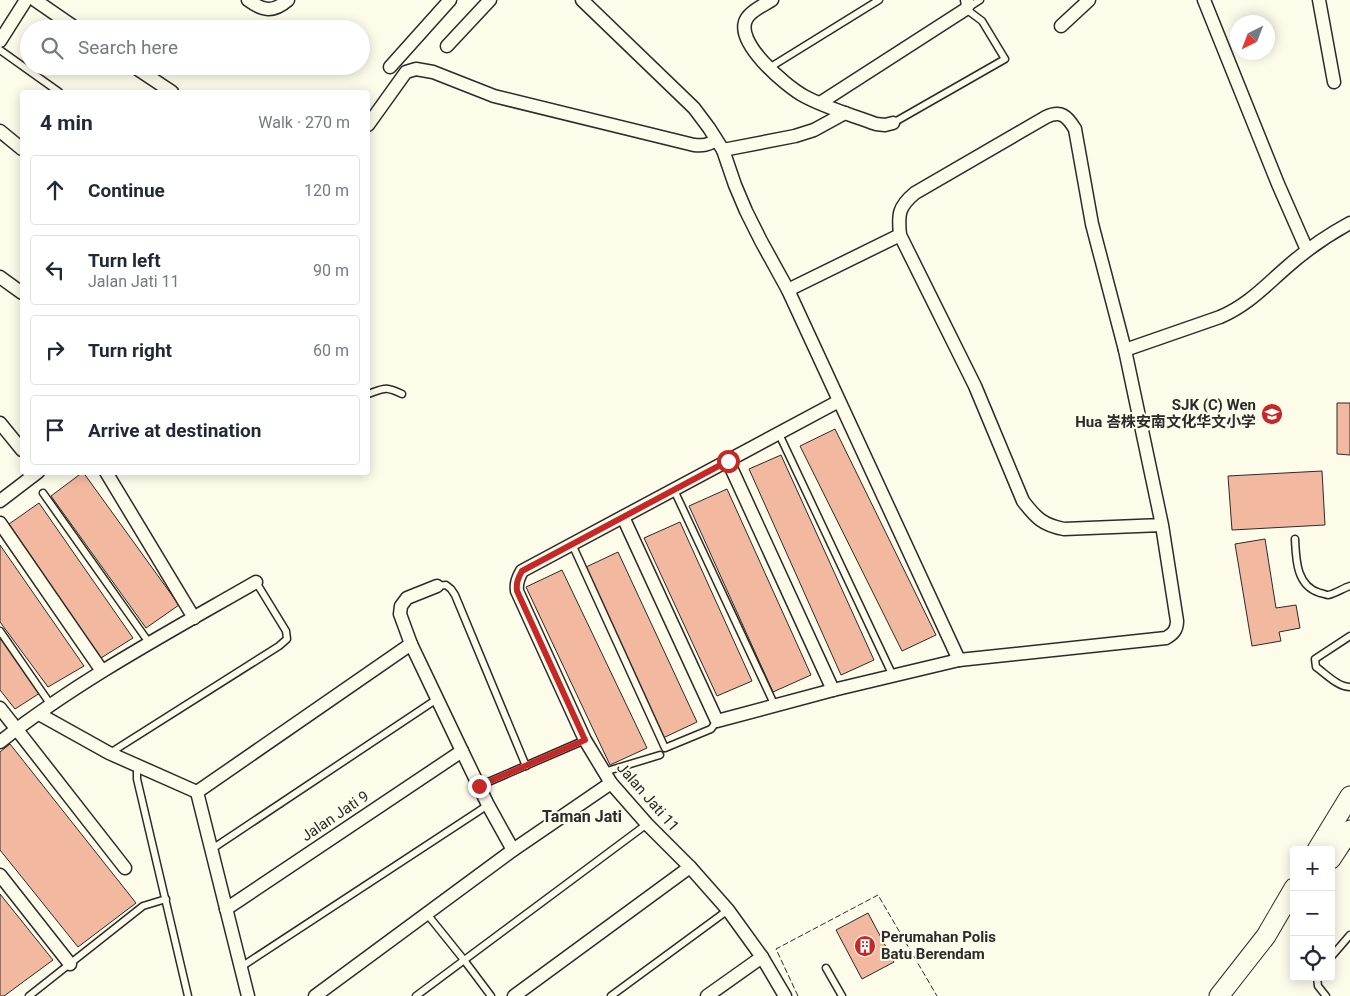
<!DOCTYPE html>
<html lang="en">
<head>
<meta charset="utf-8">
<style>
	body { margin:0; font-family:Roboto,"Noto Sans SC",sans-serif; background:#f2f2f3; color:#1f2937 }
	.controls { position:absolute; right:15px; bottom:15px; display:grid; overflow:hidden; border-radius:5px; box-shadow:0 2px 12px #0003 }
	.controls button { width:45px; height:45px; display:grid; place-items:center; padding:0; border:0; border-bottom:1px solid #e0e1e3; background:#fff; color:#1f2937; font:25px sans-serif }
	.compass { position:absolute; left:1230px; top:15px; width:45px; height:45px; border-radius:50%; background:#fff; box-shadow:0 2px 12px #0003; rotate:222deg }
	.stop { position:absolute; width:15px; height:15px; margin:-11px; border:4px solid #c62828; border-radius:50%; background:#fff }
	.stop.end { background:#c62828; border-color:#fff; box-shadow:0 1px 5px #0008 }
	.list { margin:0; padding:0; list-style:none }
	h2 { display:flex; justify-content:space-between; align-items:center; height:65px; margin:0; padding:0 20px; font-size:21px }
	h2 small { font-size:16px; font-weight:400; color:#747a83 }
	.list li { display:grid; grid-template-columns:32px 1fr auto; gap:15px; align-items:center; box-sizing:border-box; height:70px; margin:0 10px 10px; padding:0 10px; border:1px solid #e0e1e3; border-radius:5px }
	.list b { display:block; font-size:19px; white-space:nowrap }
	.list p { margin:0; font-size:16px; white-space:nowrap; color:#747a83 }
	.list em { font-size:16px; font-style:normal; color:#747a83 }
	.icon { flex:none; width:28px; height:28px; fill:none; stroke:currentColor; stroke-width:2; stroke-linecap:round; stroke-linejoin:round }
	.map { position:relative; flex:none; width:1350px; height:996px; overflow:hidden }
	.search { position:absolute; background:#fff; box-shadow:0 2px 12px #0003; left:20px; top:20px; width:350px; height:55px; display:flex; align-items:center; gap:12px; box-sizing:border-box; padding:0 18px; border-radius:28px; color:#747a83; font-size:19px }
	.panel { position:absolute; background:#fff; box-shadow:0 2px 12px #0003; left:20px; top:90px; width:350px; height:385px; border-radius:5px }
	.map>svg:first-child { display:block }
	.building { fill:#f2b8a0; stroke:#2b2b2b }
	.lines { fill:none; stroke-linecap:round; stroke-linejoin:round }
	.service-casing { stroke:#2b2b2b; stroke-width:9 }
	.minor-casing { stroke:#2b2b2b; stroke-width:15 }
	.primary-casing { stroke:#2b2b2b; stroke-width:21 }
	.service { stroke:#fdfbea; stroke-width:6 }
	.minor { stroke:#fdfbea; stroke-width:12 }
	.primary { stroke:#fdfbea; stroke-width:19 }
	.fence { stroke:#2b2b2b; stroke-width:1; stroke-dasharray:6 2.5; stroke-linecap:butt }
	.route { stroke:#c62828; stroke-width:6 }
	.labels { text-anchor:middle; stroke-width:4; stroke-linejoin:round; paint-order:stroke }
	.poi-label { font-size:15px; font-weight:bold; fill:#2b2b2b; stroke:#fdfbea; text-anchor:end }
	.street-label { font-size:15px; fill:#2b2b2b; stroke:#fdfbea }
	.neighbourhood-label { font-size:16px; font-weight:bold; fill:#2b2b2b; stroke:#fdfbea }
</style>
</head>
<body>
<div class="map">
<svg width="1350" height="996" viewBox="0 0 1350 996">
	<rect width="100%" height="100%" fill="#fdfbea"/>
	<g class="building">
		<path d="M1337,403h13v52l-13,-1z"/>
		<path d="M835,429l101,206 -34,16 -102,-205z"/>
		<path d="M781,455l93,205 -33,15 -92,-206z"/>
		<path d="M1322,471l3,54 -93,5 -4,-54z"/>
		<path d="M83,472l96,133 -33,23 -95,-132z"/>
		<path d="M727,489l84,186 -38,17 -84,-186z"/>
		<path d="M39,503l94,135 -32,20 -92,-134z"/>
		<path d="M680,522l72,159 -35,15 -73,-158z"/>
		<path d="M1265,539l11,69 20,-3 4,23 -21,4 2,9 -29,5 -17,-102z"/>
		<path d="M0,545l84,121 -36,21 -48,-65z"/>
		<path d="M618,552l79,170 -34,16 -79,-170z"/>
		<path d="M562,570l85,178 -37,17 -84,-178z"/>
		<path d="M0,638l40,55 -25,16 -15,-19z"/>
		<path d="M10,744l126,159 -58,44 -78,-97v-98z"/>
		<path d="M0,894l53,66 -49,36h-4z"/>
		<path d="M868,913l26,49 -32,17 -26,-49z"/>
	</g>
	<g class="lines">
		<g class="service-casing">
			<g id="service">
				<path d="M0,50l59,42"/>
				<path d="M769,68l110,-68"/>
				<path d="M893,123l112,-64 -23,-38 -16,-12 14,-9"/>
				<path d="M368,394c17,-6 17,-8 34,0"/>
				<path d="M779,434l114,242"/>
				<path d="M674,490l101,216"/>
				<path d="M43,493l107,151"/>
				<path d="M1295,539c1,20 1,47 25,54 2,0 6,2 8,2 7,-1 15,-7 22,-9"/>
				<path d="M572,544l93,204 46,-19 6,-8"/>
				<path d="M437,586l9,-1 5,4 4,6 71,171"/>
				<path d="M0,631l51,74"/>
				<path d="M1350,636l-35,23 1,8c10,7 22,20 34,20"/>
				<path d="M110,753l169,-107 8,-7 -1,-8 -30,-49"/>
				<path d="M137,766v13l51,217"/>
				<path d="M604,772l56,-17"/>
				<path d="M479,786l106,-46"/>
				<path d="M212,849l225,-150"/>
				<path d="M427,914l37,46 27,36"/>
				<path d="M1331,957l19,-22"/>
				<path d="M241,967l247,-162"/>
				<path d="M826,968l16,28"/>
				<path d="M1317,977l1,9 8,10"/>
				<path d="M29,996l114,-90 23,-7"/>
				<path d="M416,996l231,-172"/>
				<path d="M611,996l117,-86"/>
			</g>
		</g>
		<g class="minor-casing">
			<g id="minor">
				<path d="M35,0l42,29"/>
				<path d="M248,0c15,11 25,13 40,0"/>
				<path d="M582,0l112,108 15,20 14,22 12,35 11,26 15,30 27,49 171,370"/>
				<path d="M772,0c-8,5 -20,10 -25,18 -15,23 39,68 57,78 22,12 48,19 72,28l9,1 8,-2"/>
				<path d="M1204,0l74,184 29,66"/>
				<path d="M1319,0l15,82"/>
				<path d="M1061,26l28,-26"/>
				<path d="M0,41l26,-41"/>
				<path d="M447,46l43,-46"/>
				<path d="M133,66l39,26"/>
				<path d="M390,67l60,-67"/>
				<path d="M820,103l146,-94 2,-4 -1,-5"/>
				<path d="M368,125l38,-53 10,-3 17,3 61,24 200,49c9,1 14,0 22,-5"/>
				<path d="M0,131l22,18"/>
				<path d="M723,150l72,-14 19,-6 31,-17"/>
				<path d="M0,277l22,16"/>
				<path d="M788,290l112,-55"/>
				<path d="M1125,350l95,-33c28,-12 45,-31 67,-50 19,-17 41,-32 63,-44"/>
				<path d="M0,423l22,27"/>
				<path d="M728,461l105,229"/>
				<path d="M106,472l88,146"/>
				<path d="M0,501l38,-29"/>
				<path d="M623,517l94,204 116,-31 126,-30 207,-22c7,-4 11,-8 11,-17l-15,-96 -37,-175 -33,-126 -17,-95c-8,-13 -14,-19 -29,-12l-131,76c-17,14 -17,22 -15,42l75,151 48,115c13,17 20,24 41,28l98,-4"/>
				<path d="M0,523l102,148"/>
				<path d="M437,586l-30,12 -6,8 -1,8 11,30 51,107 26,54 25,45"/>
				<path d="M0,708l125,160"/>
				<path d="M39,714l70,39 88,39"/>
				<path d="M0,742c79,-62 169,-110 256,-160"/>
				<path d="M0,875l70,89"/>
				<path d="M226,909l236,-158"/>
				<path d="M248,996l-51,-204 214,-148"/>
				<path d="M315,996l198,-146 98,-67"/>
				<path d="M514,996l176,-129"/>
				<path d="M707,996l55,-39"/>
				<path d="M785,996l-23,-39 -34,-47 -38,-43 -43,-43 -36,-41 -26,-43 -68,-149c-1,-8 1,-13 5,-20l317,-170"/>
			</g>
		</g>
		<g class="primary-casing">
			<g id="primary">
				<path d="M1317,850l33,-54"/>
				<path d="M1331,859l19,-29"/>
				<path d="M1219,996l47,-60 28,-48"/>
			</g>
		</g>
		<use href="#service" class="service"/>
		<use href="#minor" class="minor"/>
		<use href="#primary" class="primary"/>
		<path class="fence" d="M798,996l-22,-47 102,-54 59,101"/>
	</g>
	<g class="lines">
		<path class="route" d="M479,786l106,-46 -68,-149c-1,-8 1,-13 5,-20l206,-110"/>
	</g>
	<defs>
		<g id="school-disc" transform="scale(1.125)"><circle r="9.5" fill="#c62828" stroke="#fdfbea"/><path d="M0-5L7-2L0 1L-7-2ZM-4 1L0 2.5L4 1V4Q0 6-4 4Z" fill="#fff"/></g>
		<g id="building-disc" transform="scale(1.125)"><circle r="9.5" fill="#c62828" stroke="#fdfbea"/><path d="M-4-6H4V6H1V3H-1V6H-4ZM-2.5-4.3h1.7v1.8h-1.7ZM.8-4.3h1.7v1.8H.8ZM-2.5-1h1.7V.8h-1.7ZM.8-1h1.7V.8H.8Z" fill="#fff"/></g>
	</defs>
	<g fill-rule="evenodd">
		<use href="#school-disc" x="1272" y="414"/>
		<use href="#building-disc" x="865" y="946"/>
	</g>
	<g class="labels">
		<g class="poi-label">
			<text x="1256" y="410">SJK (C) Wen<tspan x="1256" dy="17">Hua 峇株安南文化华文小学</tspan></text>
			<text x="881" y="942" text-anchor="start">Perumahan Polis<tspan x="881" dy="17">Batu Berendam</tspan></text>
		</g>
		<g class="street-label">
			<text transform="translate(648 797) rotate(49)" y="5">Jalan Jati 11</text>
			<text transform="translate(335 816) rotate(-34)" y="5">Jalan Jati 9</text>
		</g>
		<g class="neighbourhood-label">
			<text x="582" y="822">Taman Jati</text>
		</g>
	</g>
</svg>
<div class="controls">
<button>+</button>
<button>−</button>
<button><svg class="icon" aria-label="locate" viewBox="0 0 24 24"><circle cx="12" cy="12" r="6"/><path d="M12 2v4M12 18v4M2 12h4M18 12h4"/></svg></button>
</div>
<svg class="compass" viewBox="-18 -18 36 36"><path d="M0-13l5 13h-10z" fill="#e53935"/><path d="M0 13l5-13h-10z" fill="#747a83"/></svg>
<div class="stop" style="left:728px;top:461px"></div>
<div class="stop end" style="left:479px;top:786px"></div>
<div class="search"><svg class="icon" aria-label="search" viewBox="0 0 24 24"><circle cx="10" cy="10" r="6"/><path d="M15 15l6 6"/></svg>Search here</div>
<section class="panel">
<h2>4 min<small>Walk · 270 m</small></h2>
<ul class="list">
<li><svg class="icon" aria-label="ahead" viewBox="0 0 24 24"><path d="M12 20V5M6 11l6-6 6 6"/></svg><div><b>Continue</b></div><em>120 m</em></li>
<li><svg class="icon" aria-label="left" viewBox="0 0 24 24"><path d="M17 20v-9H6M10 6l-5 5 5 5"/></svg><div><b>Turn left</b><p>Jalan Jati 11</p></div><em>90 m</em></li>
<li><svg class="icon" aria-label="right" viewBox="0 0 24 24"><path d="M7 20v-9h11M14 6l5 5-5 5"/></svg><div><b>Turn right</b></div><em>60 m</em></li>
<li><svg class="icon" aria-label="arrive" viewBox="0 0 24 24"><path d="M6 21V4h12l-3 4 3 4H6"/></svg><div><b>Arrive at destination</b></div></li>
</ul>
</section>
</div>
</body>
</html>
